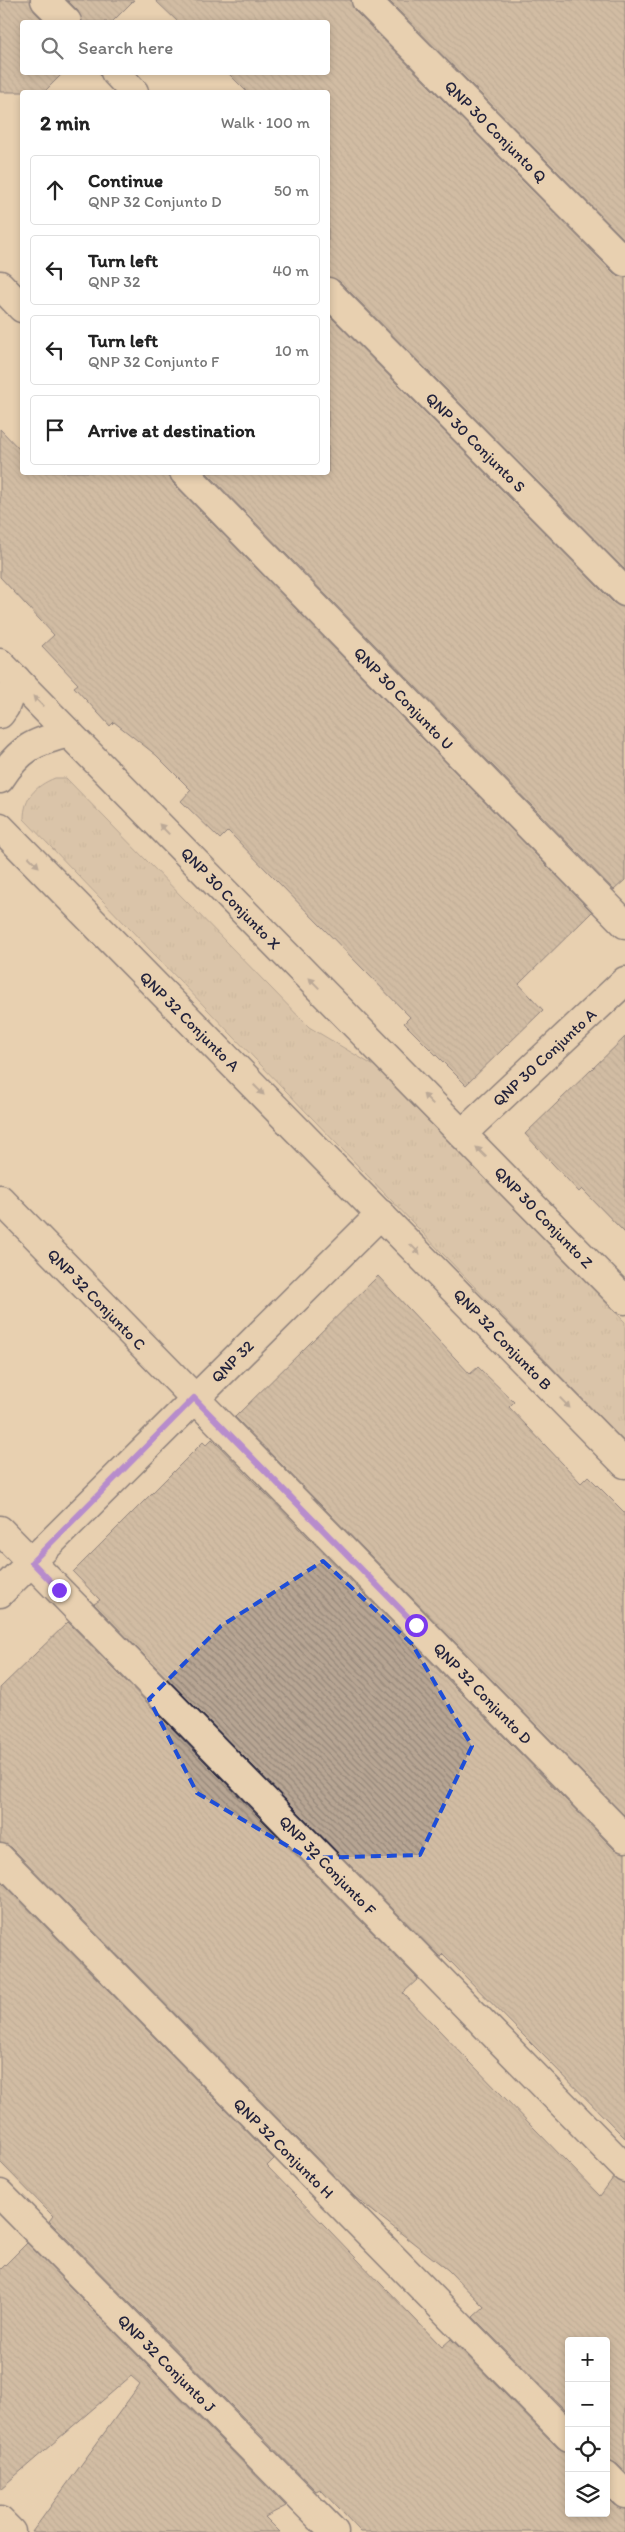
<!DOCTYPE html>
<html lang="en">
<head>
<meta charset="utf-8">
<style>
	body { margin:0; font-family:Itim,sans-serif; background:#f6f6f6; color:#222 }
	.controls { position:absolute; right:15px; bottom:15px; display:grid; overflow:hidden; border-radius:5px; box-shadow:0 2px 8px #0003 }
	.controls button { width:45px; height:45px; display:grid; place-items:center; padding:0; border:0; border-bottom:1px solid #e0e0e0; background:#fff; color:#222; font:25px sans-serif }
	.stop { position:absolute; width:15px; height:15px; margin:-11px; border:4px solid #7c3aed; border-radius:50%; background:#fff }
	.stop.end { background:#7c3aed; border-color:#fff; box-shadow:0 1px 5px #0008 }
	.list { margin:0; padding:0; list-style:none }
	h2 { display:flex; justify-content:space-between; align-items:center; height:65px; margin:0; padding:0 20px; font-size:21px }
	h2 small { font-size:16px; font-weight:400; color:#767676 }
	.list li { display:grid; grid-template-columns:32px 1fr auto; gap:15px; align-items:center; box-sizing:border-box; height:70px; margin:0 10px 10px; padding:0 10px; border:1px solid #e0e0e0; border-radius:5px }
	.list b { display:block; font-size:19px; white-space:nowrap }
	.list p { margin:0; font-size:16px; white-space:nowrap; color:#767676 }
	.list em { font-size:16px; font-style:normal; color:#767676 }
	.icon { flex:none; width:28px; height:28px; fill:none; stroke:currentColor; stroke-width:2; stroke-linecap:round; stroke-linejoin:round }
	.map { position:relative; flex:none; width:625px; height:2532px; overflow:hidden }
	.search { position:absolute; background:#fff; box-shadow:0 2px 8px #0003; left:20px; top:20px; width:310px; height:55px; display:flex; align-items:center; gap:12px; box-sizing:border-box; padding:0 18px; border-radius:5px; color:#767676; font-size:19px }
	.panel { position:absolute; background:#fff; box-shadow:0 2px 8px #0003; left:20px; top:90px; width:310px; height:385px; border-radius:5px }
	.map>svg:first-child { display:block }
	.park { fill:url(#park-tufts); stroke:#766c6d }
	.building { fill:url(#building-back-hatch); stroke:#22223b }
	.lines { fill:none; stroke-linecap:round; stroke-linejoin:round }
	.street-casing { stroke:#22223b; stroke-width:31 }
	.secondary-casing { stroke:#22223b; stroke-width:31 }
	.street { stroke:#e8d0b0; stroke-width:28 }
	.secondary { stroke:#e8d0b0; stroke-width:28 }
	.oneway { fill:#857976 }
	.route { stroke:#7c3aed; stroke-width:6 }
	.marked { fill:none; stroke:#1d4ed8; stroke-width:4; stroke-dasharray:10 6; stroke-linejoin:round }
	.labels { text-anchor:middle; stroke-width:4; stroke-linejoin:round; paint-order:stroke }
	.street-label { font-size:16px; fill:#22223b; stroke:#e8d0b0 }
</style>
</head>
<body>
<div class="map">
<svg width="625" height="2532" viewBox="0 0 625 2532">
	<defs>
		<pattern id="park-tufts" width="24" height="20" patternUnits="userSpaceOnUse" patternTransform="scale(1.25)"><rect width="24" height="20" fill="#cbb79f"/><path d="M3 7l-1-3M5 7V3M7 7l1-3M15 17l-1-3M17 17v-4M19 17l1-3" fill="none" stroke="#ae9d8a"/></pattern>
		<pattern id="building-back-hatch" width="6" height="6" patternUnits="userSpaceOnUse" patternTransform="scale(1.25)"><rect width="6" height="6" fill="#b7a593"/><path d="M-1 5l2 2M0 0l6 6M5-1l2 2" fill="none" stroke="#948679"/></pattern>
	</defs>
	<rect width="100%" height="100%" fill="#e8d0b0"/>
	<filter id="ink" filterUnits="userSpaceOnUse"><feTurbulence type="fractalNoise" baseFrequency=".02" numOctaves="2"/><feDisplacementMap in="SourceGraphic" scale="10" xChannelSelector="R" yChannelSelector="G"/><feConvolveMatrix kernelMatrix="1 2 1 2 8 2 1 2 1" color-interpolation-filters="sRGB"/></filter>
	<g filter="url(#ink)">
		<path class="park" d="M55,778h11l243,249 65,39 251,256v121l-601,-624c0,-21 11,-33 31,-41z"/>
		<g class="building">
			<path d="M0,0h30l4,11 11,11h-23v50h42l-20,20h-44z"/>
			<path d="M67,0h67l-22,22h-30l-4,-11z"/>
			<path d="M155,0h196l4,11 259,262 11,4v293l-286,-289 -11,-4v-185h-81l-20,-20h101v-50h-150z"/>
			<path d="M388,0h237v240z"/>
			<path d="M328,314l286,289 11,4v273l-11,10 -408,-418h122z"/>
			<path d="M0,429l22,23v20h147l4,11 419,429 -73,72 24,26 -77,75 -62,-62 6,-6 -182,-186 -8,8 -39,-38 10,-11 -35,-35 -42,-33 -4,4 -36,-39 4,-3 -36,-38 12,-11 -54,-58z"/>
			<path d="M625,1037v196l-43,-44 -3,3 -54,-58z"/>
			<path d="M378,1276l92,98 8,-7 36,35 -5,5 72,76 7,-7 37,37v303l-390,-399z"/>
			<path d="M212,1439l402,410 11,4v285l-182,-184 -3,3 -346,-353 6,-4 -27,-28 130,-130 3,3z"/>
			<path d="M68,1622l350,357 -15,14 197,203 13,-18 12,5v289l-8,-8 -11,-4v-119h-37v73l-96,-97 11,-10 -36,-37 -92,-72 -345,-351 -11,-4v-155z"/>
			<path d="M0,1880l274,279 -7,7 175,181 9,-8 107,109 11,4v61h37v-16l8,8 11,4v23h-264l-41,-43 -4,2 -267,-270 4,-5 -53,-54z"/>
			<path d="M27,2243l259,263 -21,11 15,15h-248l108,-148 -9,-8 -131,113v-219z"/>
		</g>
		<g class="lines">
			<g class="street-casing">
				<g id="street">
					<path d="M45,0l22,22"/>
					<path d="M366,0l259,262"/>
					<path d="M115,72l19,20"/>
					<path d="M0,285l22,23"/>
					<path d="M328,292l297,300"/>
					<path d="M184,472l441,452"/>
					<path d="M462,1134l163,-153"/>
					<path d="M0,1199l625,639"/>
					<path d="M0,1530l625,638"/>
					<path d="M0,1593l381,-379"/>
					<path d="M0,1858l569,579"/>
					<path d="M0,2194l334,338"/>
					<path d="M606,2475l19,19"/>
					<path d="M0,2521l11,11"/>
				</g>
			</g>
			<g class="secondary-casing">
				<g id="secondary">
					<path d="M0,663l625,637"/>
					<path d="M0,714l5,-7 11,-28"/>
					<path d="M0,779c20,-31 34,-37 69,-46"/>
					<path d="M0,827l625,637"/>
				</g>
			</g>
			<use href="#street" class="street"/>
			<use href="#secondary" class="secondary"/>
		</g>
		<defs><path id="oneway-solid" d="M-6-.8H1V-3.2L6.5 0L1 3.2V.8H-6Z" transform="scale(1.25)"/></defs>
		<g class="oneway">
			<use href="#oneway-solid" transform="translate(38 701) rotate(-134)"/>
			<use href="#oneway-solid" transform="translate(164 829) rotate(-134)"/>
			<use href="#oneway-solid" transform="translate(34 862) rotate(45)"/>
			<use href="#oneway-solid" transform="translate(314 983) rotate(-134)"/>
			<use href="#oneway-solid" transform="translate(259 1090) rotate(45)"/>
			<use href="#oneway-solid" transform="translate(428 1099) rotate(-134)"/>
			<use href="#oneway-solid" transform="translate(481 1152) rotate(-135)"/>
			<use href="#oneway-solid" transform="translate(415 1249) rotate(46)"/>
			<use href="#oneway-solid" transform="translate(565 1403) rotate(46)"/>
		</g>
	</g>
	<g class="lines" filter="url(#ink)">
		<path class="route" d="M59,1590l-27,-28 162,-164 222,227"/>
	</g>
	<path d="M0 0H625V2532H0ZM323,1561l89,83 60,102 -52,109 -112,3 -111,-65 -48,-94 72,-73z" fill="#e8d0b0" fill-opacity=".55" fill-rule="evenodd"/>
	<path class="marked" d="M323,1561l89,83 60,102 -52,109 -112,3 -111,-65 -48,-94 72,-73z"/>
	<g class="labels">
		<g class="street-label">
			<text transform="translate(496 131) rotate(45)" y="6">QNP 30 Conjunto Q</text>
			<text transform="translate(476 442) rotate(45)" y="6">QNP 30 Conjunto S</text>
			<text transform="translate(404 698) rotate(46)" y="6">QNP 30 Conjunto U</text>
			<text transform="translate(231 898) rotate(46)" y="6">QNP 30 Conjunto X</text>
			<text transform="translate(190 1021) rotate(45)" y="6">QNP 32 Conjunto A</text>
			<text transform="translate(544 1057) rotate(-43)" y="6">QNP 30 Conjunto A</text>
			<text transform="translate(544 1217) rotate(46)" y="6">QNP 30 Conjunto Z</text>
			<text transform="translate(97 1299) rotate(46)" y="6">QNP 32 Conjunto C</text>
			<text transform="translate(503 1339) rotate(46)" y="6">QNP 32 Conjunto B</text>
			<text transform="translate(232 1361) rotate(-45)" y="6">QNP 32</text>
			<text transform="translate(483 1693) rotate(46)" y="6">QNP 32 Conjunto D</text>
			<text transform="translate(328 1865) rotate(46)" y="6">QNP 32 Conjunto F</text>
			<text transform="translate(284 2148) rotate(45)" y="6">QNP 32 Conjunto H</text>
			<text transform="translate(167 2363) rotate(45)" y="6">QNP 32 Conjunto J</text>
		</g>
	</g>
</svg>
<div class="controls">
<button>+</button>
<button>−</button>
<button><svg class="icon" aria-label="locate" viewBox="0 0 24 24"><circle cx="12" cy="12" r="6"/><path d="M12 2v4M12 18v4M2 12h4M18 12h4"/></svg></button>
<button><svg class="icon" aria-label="layers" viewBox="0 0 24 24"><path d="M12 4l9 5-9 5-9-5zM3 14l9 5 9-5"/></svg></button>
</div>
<div class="stop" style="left:416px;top:1625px"></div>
<div class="stop end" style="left:59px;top:1590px"></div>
<div class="search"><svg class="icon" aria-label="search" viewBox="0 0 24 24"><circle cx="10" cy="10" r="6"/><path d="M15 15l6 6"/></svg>Search here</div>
<section class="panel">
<h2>2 min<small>Walk · 100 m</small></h2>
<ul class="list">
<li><svg class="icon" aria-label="ahead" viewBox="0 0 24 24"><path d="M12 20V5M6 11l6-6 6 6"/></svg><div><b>Continue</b><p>QNP 32 Conjunto D</p></div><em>50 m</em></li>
<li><svg class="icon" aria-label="left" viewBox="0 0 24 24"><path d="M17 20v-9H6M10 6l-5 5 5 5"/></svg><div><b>Turn left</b><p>QNP 32</p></div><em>40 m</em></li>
<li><svg class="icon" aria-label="left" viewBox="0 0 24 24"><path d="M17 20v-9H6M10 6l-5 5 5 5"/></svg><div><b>Turn left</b><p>QNP 32 Conjunto F</p></div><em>10 m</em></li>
<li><svg class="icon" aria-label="arrive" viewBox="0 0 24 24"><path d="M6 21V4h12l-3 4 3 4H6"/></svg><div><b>Arrive at destination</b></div></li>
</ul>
</section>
</div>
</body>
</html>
